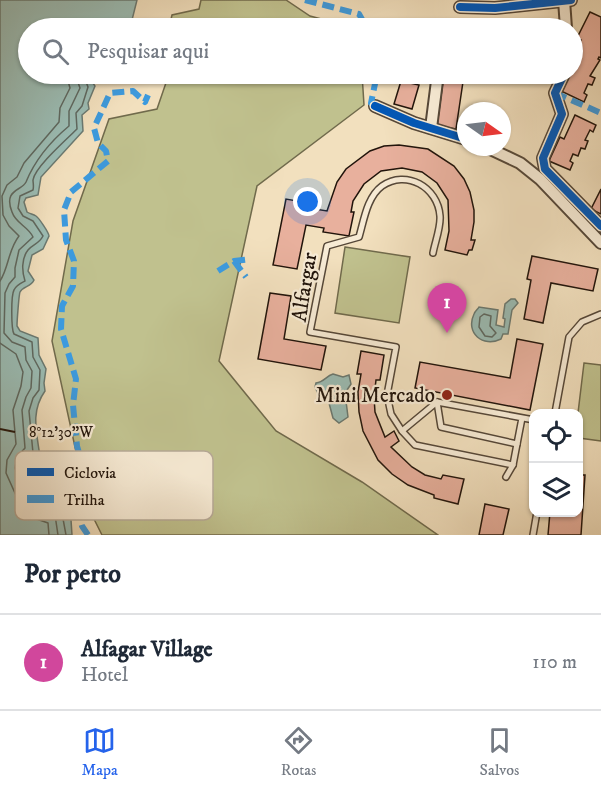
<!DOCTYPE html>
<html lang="pt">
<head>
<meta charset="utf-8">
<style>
	body { margin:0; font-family:"IM FELL DW Pica",serif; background:#f6f6f7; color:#1f2937 }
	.controls { position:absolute; right:18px; bottom:18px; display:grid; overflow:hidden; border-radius:12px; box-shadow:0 2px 4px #0004 }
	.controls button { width:54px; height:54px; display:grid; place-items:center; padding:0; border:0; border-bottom:2px solid #e0e1e3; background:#fff; color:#1f2937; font:30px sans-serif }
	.compass { position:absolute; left:457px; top:102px; width:54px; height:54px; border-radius:50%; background:#fff; box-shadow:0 2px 4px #0004; rotate:104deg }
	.you { position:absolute; left:308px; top:202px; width:21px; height:21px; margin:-15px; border:4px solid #fff; border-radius:50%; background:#1a73e8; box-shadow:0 0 0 9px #1a73e833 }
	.badge { display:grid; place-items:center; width:39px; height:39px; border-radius:50%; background:#2563eb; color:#fff; font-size:20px; font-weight:700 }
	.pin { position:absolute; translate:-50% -50px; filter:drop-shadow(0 2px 3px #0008) }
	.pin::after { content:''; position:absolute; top:32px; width:21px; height:18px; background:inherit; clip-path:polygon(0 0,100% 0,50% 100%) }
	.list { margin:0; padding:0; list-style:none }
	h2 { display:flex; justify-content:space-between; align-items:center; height:78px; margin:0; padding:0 24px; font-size:26px }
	h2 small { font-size:20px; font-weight:400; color:#747a83 }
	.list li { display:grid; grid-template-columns:39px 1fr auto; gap:18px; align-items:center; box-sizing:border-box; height:96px; padding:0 24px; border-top:2px solid #e0e1e3 }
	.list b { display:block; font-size:22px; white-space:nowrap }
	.list p { margin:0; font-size:20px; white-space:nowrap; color:#747a83 }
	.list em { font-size:20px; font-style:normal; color:#747a83 }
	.icon { flex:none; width:33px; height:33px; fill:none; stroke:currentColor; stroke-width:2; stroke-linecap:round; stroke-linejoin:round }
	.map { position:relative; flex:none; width:601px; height:535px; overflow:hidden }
	.search { position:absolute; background:#fff; box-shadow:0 2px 4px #0004; left:18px; right:18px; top:18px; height:66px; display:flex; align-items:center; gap:15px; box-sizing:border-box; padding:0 21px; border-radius:33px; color:#747a83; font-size:22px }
	.sheet { height:174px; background:#fff }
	nav { display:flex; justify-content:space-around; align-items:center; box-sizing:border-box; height:84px; border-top:2px solid #e0e1e3; background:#fff; font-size:16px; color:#747a83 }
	nav a { display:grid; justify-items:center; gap:3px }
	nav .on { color:#2563eb }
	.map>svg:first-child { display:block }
	.green { fill:#c0c18e; stroke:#706a4c; stroke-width:1.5 }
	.water { fill:#9bbdb5; stroke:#6a7971; stroke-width:1.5 }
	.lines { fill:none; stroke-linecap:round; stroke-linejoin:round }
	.shore { stroke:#5e6860; stroke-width:1.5 }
	.building { fill:#e8b09d; stroke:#21140b; stroke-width:1.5 }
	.service-casing { stroke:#554738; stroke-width:8 }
	.minor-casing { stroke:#554738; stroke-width:14 }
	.service { stroke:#f7ebd5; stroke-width:5 }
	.minor { stroke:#f7ebd5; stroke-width:10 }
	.quiet { stroke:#3c9ade; stroke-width:6; stroke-dasharray:12 6; stroke-linecap:butt }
	.cycleway-casing { stroke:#f7ebd5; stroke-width:11 }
	.cycleway { stroke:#0057b8; stroke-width:8 }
	.ticks { fill:none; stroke:#21140b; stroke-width:2 }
	.poi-dot { fill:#8f2418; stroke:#f7ebd5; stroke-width:2 }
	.labels { text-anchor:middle; stroke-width:4.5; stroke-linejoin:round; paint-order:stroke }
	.street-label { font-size:21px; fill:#21140b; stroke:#f7ebd5 }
	.poi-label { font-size:21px; fill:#21140b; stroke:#f7ebd5; text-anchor:end }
	.key { fill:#f7ebd5; stroke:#b7aa98; stroke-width:1.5 }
	.key-label { font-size:16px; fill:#21140b }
	.ticks-label { font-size:15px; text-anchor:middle; fill:#21140b; stroke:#f7ebd5; stroke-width:4.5; stroke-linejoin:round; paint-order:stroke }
</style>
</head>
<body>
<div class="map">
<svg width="601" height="535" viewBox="0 0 601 535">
	<rect width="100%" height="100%" fill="#f2e0be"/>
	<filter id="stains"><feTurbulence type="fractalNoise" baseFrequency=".00333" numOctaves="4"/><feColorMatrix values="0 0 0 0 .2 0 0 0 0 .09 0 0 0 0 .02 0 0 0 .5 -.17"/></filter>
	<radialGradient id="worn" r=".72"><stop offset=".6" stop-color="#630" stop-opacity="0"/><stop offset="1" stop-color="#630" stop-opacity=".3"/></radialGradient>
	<g class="green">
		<path d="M201,0h85l24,16 30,8 4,4h-175l3,-13 27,-6z"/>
		<path d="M169,74h193l2,31 -107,81 -38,175 57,70 86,51 76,53h-336l-14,-28 -36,-166 21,-120 36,-102 48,-10z"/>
		<path d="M345,247l65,10 -11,66 -64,-10z"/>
		<path d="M584,363l17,2v76l-22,-3 -1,-25z"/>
	</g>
	<g class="water">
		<path d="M0,0h137l-7,28h-102v46h59l8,12 -7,17 1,6 -7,6 1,16 -42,46 -3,18 -12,3 -2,4 3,10c3,2 6,2 9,4 3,2 13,17 13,20l-6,13 -11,6 -4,16 6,9c-3,7 -11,6 -14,12 -1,2 -3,29 -3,34l3,5 18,7 1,17 7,14 -2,14 1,8c-15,21 -8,42 -5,66l-10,5 -2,6 13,29 25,6 5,17 1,15h-72z"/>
		<path d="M511,299h4l3,4 -6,7 -4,24h-5l-2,5c-18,9 -36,-6 -27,-25 1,-3 4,-5 5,-7l19,3 -2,15 8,2 1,-8 -2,-1 2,-14z"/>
		<path d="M333,374l10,3 6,-2 2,9 -6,9 3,24 -9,6 -6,-5 -4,-15 4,-8 -13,3 -5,-11 1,-4c8,-1 10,-7 17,-9z"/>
	</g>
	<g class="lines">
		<g class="shore">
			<path d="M0,281c9,-14 8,-31 19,-45l-10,-10 -6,-11 -1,-19 5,-11 10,-8 7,-14 35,-41 1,-14 10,-20 -4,-14"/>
			<path d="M484,314l7,2 -1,10 6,7 -4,4 -7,-1 -6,-9 1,-10z"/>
			<path d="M0,343l16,11 7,18 -2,14 -8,24 3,34 -9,16 -1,13 17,38 8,6 17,6 1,12"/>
			<path d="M58,535l-3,-20 -20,-6 -9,-10 -11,-31 2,-11 8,-9 -3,-38 4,-13 5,-9 1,-17 -6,-11 -1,-13 -13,-5 -8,-9 1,-40 4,-9 6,-7v-9l4,-18 14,-13c-5,-11 -17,-13 -21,-25 -9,-23 10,-21 14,-30 9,-22 25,-41 43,-56v-15l11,-23 -5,-14"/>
			<path d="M66,535l-5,-27 -17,-3 -8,-5 -14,-31 2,-9 9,-7 -4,-42 4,-13 6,-8 1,-20 -7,-13 -1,-15 -18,-8c-3,-5 -3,-39 0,-44 2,-5 7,-7 11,-9 -3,-9 -4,-22 3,-31 5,-6 11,-6 15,-14l-10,-15 -10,-5 -5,-8 2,-12 13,-6c1,-4 0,-7 0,-10 2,-13 34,-41 44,-51l-1,-16 6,-7 6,-19 -5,-13"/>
		</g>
	</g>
	<g class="building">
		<path d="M590,12l11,5v41l-2,-1 -1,2 2,1 -10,16 5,2 -3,7 -4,-1 -4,9 3,2 -3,7 -23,-11 9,-17h2v-16l9,-18 -4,-2z"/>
		<path d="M443,20l32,2v6h-32z"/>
		<path d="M444,74l20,1 -8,54 -19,-3z"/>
		<path d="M401,81l18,4 -7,24 -18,-5z"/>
		<path d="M575,115l21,10 -3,7 -3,-2 -5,10 3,1 -3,8 -4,-1 -3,8 -5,-2 -3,7 3,2 -3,7 -21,-9 11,-24 4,2z"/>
		<path d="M399,145l29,4 26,17 10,13 6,13 4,18v12l-3,18h4l-3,10h-3l-2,5 -22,-5 4,-19 -1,-31 -11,-17 -15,-11 -20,-4 -21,3 -17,13 -11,17 -2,11h3l-5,24 -26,-4 1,-4 -18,-3 -9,44 -24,-4 13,-66 23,4 -1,5 19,3 10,-29 9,-13 24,-18 14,-5z"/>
		<path d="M601,189v25l-10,-5z"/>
		<path d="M532,256l66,13 -5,22 -42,-8 -8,40 -19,-4 7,-39 -4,-1z"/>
		<path d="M270,293l21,3 -7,43 42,7 -5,24 -63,-11z"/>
		<path d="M517,339l26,5 -13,66 -115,-22 5,-26 90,16z"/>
		<path d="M361,351l23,4 -4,25h-4l-2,17 1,15 10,25 9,-6 5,10 -8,6 21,20 13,8 16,4 2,-4 21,4 -6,25 -24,-6v-3l-26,-10 -16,-11 -14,-14 -15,-29 -4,-19 -1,-20 3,-18h-4z"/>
		<path d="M578,475h7l-4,60h-33l2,-23h28z"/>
		<path d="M485,504l24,5 -6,26h-24z"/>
	</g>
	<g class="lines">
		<g class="service-casing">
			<g id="service">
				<path d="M433,253c2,-11 8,-26 7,-37 -2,-29 -34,-47 -58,-30 -15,11 -18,34 -23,51l-32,9 -17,86 86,15 -9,48 4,19 11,17 13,14 98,20 4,-21"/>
				<path d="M555,413l14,-76 13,-15 19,-8"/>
				<path d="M522,418l-5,26 -76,-17 -4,-25 97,18"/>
				<path d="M402,431l35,-29"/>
				<path d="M506,477l7,-12"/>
				<path d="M533,535l4,-23"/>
			</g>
		</g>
		<g class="minor-casing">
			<g id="minor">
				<path d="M564,0l2,28"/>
				<path d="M460,7l35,1 76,-8"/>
				<path d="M564,74l-9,19 7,21 -19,44 2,11 56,57"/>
				<path d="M375,106l39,17 52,16"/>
				<path d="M431,128l6,-47 4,-7"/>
				<path d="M486,147l34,16 20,16 61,64"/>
			</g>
		</g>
		<use href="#service" class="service"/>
		<use href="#minor" class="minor"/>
		<g class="quiet">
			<path d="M305,0l54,14 8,14"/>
			<path d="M555,93l46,20"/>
			<path d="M375,106l-4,-3 6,-29"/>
			<path d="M234,261l12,16"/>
			<path d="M218,271l16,-10 17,-2"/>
			<path d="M88,535l-6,-9 -13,-45 13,-18 -5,-17 -4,-41 3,-26 -15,-50 1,-23 11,-20 1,-25 -8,-21 -2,-30 7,-18 37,-31 -2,-10 -8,-8 -4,-15 16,-35 23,-2 12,11 3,-7"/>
		</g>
		<g class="cycleway-casing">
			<g id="cycleway">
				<path d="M460,7l35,1 76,-8"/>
				<path d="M564,74l-9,19 7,21 -19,44 2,11 56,57"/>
				<path d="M375,106l39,17 52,16"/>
			</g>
		</g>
		<use href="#cycleway" class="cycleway"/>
	</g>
	<path class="ticks" d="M0,429l15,3"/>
	<circle class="poi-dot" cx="447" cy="395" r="6"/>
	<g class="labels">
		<g class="street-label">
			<text transform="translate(304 287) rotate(-81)" y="7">Alfargar</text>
		</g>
		<g class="poi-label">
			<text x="435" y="402">Mini Mercado</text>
		</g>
	</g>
	<rect x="15" y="451" width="198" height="69" rx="9" class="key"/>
	<rect x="27" y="468" width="27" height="8" fill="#0057b8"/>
	<rect x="27" y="495" width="27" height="8" fill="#3c9ade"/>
	<g class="key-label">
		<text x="64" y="478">Ciclovia</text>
		<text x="64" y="505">Trilha</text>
	</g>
	<g class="ticks-label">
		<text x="61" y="437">8°12'30"W</text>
	</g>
	<rect width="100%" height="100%" filter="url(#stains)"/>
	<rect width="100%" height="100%" fill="url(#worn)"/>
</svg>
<div class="controls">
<button><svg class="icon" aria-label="locate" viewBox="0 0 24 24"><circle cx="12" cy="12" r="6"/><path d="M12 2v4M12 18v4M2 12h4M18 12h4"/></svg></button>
<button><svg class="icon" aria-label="layers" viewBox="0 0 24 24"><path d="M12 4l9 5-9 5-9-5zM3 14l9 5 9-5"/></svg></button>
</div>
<svg class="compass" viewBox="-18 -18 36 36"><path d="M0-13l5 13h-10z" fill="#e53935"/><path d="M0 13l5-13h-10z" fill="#747a83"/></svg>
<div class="you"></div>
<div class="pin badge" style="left:447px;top:333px;background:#d1479c">1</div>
<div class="search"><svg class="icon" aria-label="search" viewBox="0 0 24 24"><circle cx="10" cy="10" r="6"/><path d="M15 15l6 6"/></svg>Pesquisar aqui</div>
</div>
<section class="sheet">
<h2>Por perto<small></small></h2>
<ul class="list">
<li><span class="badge" style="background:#d1479c">1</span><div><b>Alfagar Village</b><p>Hotel</p></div><em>110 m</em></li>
</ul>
</section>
<nav>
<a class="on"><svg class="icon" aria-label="map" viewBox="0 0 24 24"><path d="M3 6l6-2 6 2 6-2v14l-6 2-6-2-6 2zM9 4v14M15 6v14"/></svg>Mapa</a>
<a><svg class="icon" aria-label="directions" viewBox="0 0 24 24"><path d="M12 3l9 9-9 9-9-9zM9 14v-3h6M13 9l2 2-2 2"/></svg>Rotas</a>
<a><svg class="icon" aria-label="saved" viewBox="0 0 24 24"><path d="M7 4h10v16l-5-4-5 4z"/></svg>Salvos</a>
</nav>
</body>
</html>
